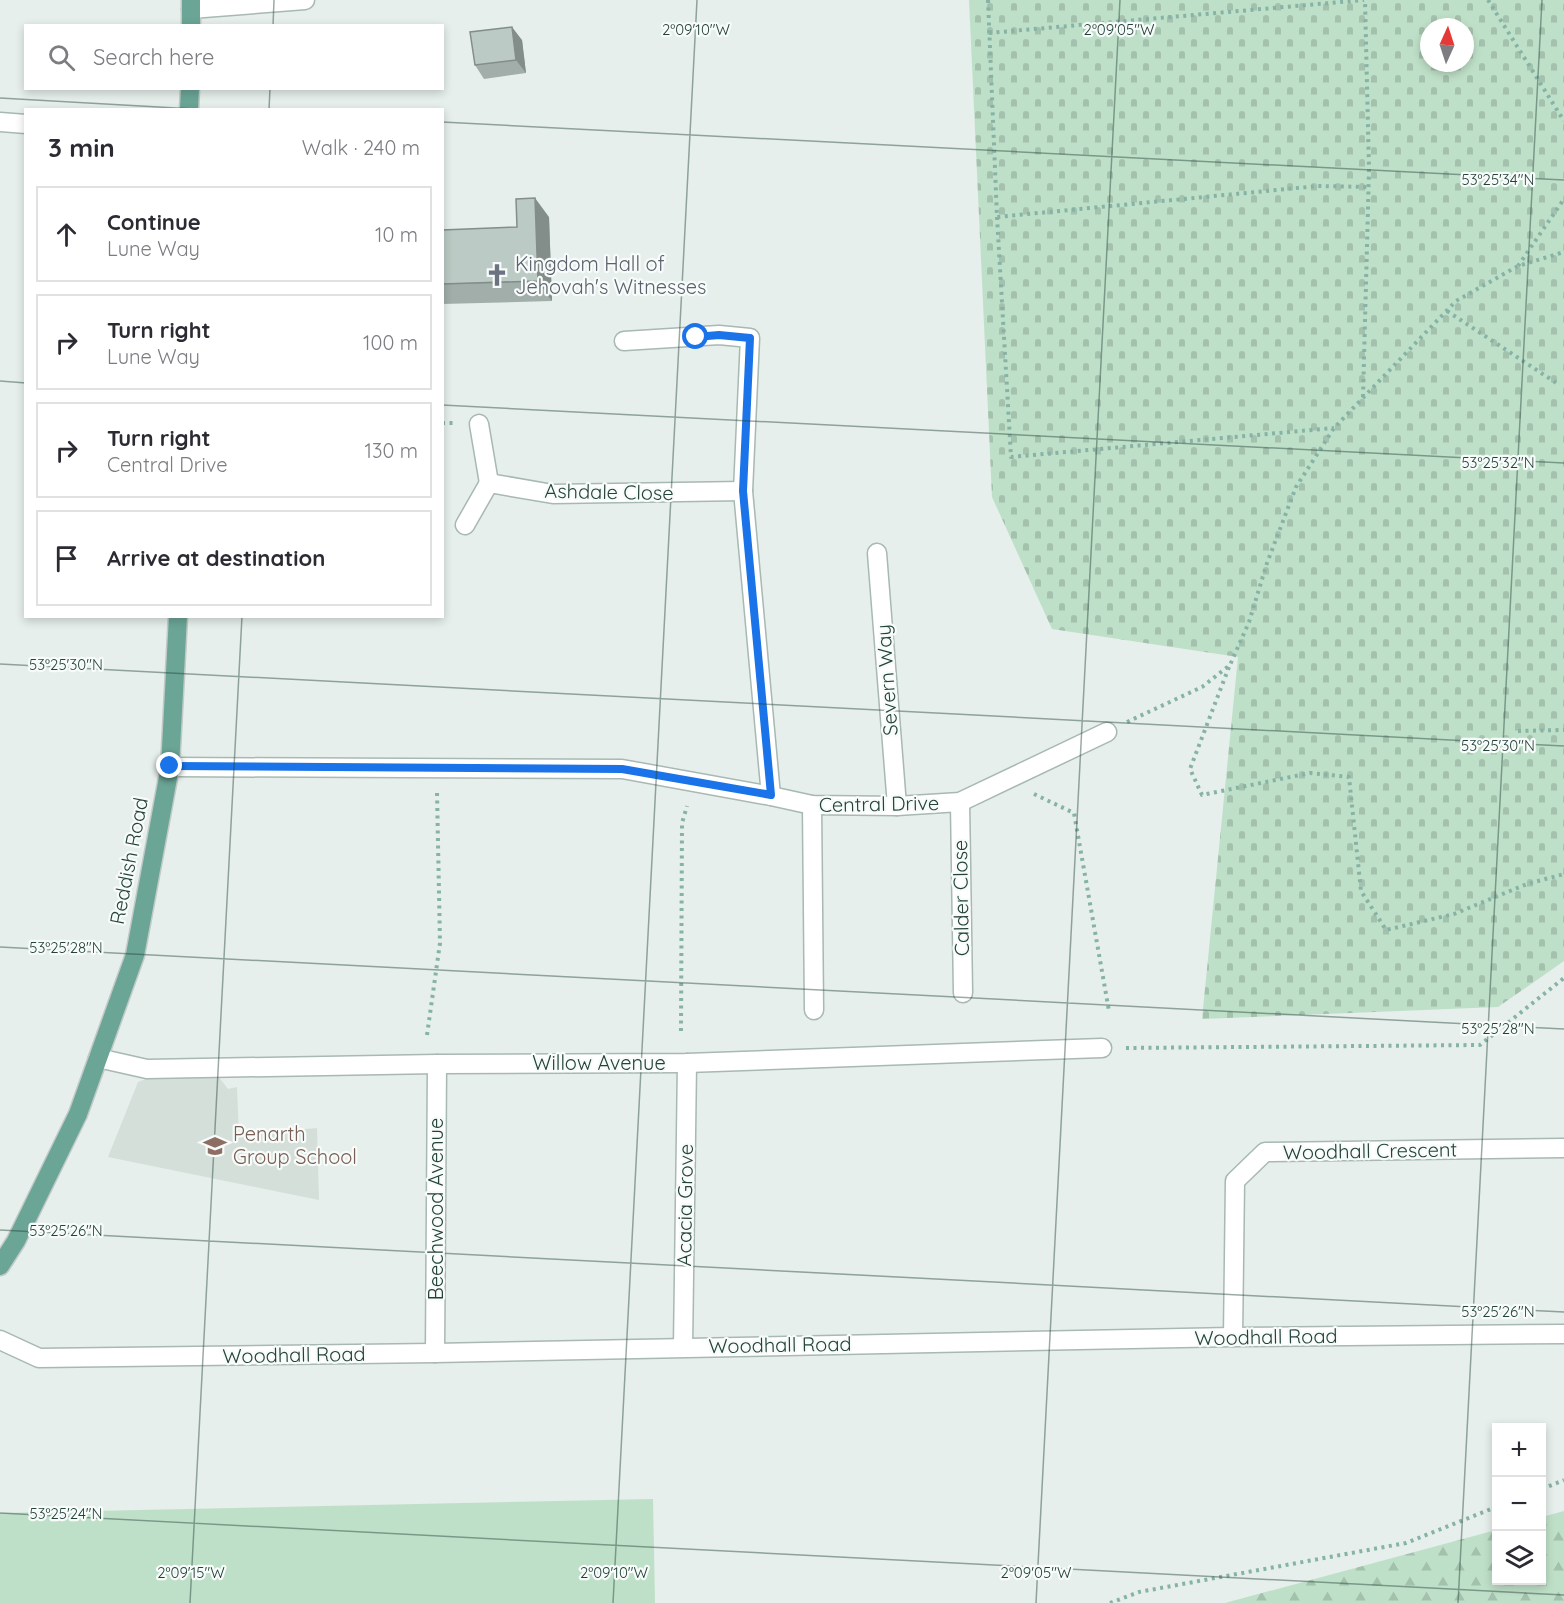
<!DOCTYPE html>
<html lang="en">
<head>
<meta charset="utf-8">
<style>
	body { margin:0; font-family:Quicksand,sans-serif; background:#f7f7f7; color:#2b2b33 }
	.controls { position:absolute; right:18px; bottom:18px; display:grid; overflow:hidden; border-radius:0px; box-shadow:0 3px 9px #0003 }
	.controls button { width:54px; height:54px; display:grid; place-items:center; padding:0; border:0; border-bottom:2px solid #e1e1e2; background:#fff; color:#2b2b33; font:30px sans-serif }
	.compass { position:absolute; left:1420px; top:18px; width:54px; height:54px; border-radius:50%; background:#fff; box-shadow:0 3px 9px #0003; rotate:3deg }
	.stop { position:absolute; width:18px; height:18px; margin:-14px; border:4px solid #1a73e8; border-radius:50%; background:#fff }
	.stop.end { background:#1a73e8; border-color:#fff; box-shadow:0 2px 6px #0008 }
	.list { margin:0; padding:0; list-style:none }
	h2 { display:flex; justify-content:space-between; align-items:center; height:78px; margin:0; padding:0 24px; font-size:26px }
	h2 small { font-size:20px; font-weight:400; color:#7c7c81 }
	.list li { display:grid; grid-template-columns:39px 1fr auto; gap:18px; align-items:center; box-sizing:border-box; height:96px; margin:0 12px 12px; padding:0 12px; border:2px solid #e1e1e2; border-radius:0px }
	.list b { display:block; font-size:22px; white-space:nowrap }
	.list p { margin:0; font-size:20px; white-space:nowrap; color:#7c7c81 }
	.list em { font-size:20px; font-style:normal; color:#7c7c81 }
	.icon { flex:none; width:33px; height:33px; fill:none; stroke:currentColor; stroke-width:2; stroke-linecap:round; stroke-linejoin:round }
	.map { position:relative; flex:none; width:1564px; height:1603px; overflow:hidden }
	.search { position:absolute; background:#fff; box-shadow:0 3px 9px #0003; left:24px; top:24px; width:420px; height:66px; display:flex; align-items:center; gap:15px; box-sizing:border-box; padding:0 21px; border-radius:0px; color:#7c7c81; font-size:22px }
	.panel { position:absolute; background:#fff; box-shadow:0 3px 9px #0003; left:24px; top:108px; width:420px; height:510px; border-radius:0px }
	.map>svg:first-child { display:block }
	.built { fill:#d4dfda }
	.forest { fill:url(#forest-firs) }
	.cemetery { fill:url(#cemetery-stones); fill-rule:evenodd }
	.garden { fill:#bfe0c8 }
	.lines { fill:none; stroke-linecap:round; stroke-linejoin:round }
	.minor-casing { stroke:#a8b8b2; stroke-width:21 }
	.major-casing { stroke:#c2cac8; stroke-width:21 }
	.path { stroke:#86b3a5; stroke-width:4; stroke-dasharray:3 4.5; stroke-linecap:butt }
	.minor { stroke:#fff; stroke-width:18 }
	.major { stroke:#6aa596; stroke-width:18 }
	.wall { fill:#a1aea9 }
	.shaded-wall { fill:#838d89 }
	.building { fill:#bbcac4; stroke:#838d89; stroke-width:1.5 }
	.route { stroke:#1a73e8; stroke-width:8 }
	.ticks { fill:none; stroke:#24423a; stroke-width:1.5; stroke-opacity:0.45 }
	.labels { text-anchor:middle; stroke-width:4.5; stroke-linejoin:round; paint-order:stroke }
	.worship-label { font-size:20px; fill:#5b616d; stroke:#f7fbf9; text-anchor:start }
	.street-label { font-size:20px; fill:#24423a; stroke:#f7fbf9 }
	.education-label { font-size:20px; fill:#785e54; stroke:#f7fbf9; text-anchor:start }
	.ticks-label { font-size:15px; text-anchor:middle; fill:#24423a; stroke:#f7fbf9; stroke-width:4.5; stroke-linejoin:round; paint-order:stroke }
</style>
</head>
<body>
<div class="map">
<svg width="1564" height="1603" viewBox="0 0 1564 1603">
	<defs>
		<pattern id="forest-firs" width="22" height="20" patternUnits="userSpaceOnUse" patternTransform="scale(1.5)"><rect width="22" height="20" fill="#bfe0c8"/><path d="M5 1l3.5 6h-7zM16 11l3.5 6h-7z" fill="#a4c1ad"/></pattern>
		<pattern id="cemetery-stones" width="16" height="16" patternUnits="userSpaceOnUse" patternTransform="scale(1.5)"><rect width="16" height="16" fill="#bfe0c8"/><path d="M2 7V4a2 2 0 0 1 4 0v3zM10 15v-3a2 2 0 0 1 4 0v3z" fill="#a4c1ad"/></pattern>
	</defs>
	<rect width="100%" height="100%" fill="#e6efeb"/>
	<path class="built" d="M218,1076l10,13 9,-2 2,48 78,-7 2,72 -211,-43 30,-75 13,-5z"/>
	<path class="forest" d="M1564,1511v92h-339l271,-73v50h46v-63z"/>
	<path class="cemetery" d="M969,0h595v961l-66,46 -296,12 36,-362 -186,-28 -60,-132zM1429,27h36v36h-36z"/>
	<path class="garden" d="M653,1499l2,104h-655v-90z"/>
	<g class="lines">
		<g class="minor-casing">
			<g id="minor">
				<path d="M191,9l114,-9"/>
				<path d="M0,122l26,2"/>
				<path d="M624,341l95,-6 31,3 -7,153 28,305"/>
				<path d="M479,424l10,59"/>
				<path d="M465,525l24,-42 64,11 190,-3"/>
				<path d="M877,553l20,253"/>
				<path d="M170,767l452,2 149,27 41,9 85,1 63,-4 147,-70"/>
				<path d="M960,802l3,191"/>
				<path d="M812,805l2,205"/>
				<path d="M98,1058l49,11 290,-5 250,-1 415,-15"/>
				<path d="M1233,1337l2,-156 30,-29 299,-4"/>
				<path d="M0,1340l39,18 396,-5 798,-16 331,-3"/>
				<path d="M683,1347l4,-284"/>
				<path d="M435,1353l2,-289"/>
			</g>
		</g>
		<g class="major-casing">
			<g id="major">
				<path d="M191,26v-26"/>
				<path d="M189,110l1,-22"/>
				<path d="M0,1266l16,-25 62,-127 57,-159 35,-188 8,-151"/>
			</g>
		</g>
		<g class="path">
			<path d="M988,0l9,217 321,-31 50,1"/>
			<path d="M1488,0l76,121"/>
			<path d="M989,33l375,-33"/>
			<path d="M997,217l14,240 323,-29"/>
			<path d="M1518,266l46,-67"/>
			<path d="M1447,311l111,73"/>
			<path d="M1363,397l6,-227 -4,-170"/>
			<path d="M442,423h15"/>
			<path d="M1229,667l-39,102 12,26 108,-22 39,4 12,114 25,39 68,-16 73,-30 37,-10"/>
			<path d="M1127,722l75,-35 28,-22 19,-43 18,-59 29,-76 38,-59 122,-127 62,-35 46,-14"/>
			<path d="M1518,731l46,-1"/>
			<path d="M1034,794l40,19 35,198"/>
			<path d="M681,1031l1,-208 5,-17"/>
			<path d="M427,1035l13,-92 -3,-151"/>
			<path d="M1126,1048l354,-3 84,-67"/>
			<path d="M1542,1489l22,-9"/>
			<path d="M1110,1603l29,-11 267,-49 90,-36"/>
		</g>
		<use href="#minor" class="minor"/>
		<use href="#major" class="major"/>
	</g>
	<g class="wall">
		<path d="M522,40l4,33 -42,6 -9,-14z"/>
		<path d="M549,217l3,84 -110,3v-74l75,-3z"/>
	</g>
	<g class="shaded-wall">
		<path d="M512,27l10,13 4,33 -10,-13z"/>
		<path d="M535,198l14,19 3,84 -14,-20z"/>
	</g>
	<g class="building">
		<path d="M512,27l4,33 -41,5 -5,-33z"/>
		<path d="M535,198l3,83 -96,3v-54l75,-3 -1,-28z"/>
	</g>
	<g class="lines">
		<path class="route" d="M170,766l452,3 149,26 -28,-304 7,-153 -31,-3 -23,2"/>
	</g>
	<path class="ticks" d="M273,26l1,-26M0,98l211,12M269,110l1,-22M442,122l1122,58M0,381l26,2M442,405l1122,58M0,664l1564,82M0,947l1564,82M0,1230l1564,82M0,1513l1564,82M190,1603l52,-987M613,1603l84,-1603M1036,1603l84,-1603M1458,1603l84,-1603"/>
	<defs>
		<g id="church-bare" transform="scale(1.8)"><path d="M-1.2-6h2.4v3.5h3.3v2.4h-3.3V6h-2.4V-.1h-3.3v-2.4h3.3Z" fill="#6b7280" stroke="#f7fbf9" stroke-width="2.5" paint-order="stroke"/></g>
		<g id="school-bare" transform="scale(1.8)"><path d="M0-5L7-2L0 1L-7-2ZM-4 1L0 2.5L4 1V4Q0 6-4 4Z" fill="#8d6e63" stroke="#f7fbf9" stroke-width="2.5" paint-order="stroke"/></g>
	</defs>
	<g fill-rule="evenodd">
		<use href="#church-bare" x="497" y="275"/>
		<use href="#school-bare" x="215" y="1146"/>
	</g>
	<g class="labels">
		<g class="worship-label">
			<text x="515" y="271">Kingdom Hall of<tspan x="515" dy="23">Jehovah's Witnesses</tspan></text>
		</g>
		<g class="street-label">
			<text transform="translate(609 492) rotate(1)" y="7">Ashdale Close</text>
			<text transform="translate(887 680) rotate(-94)" y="7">Severn Way</text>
			<text transform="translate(879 804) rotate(-1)" y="7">Central Drive</text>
			<text transform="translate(129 861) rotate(-79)" y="7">Reddish Road</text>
			<text transform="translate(961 898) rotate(-91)" y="7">Calder Close</text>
			<text x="599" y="1070">Willow Avenue</text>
			<text transform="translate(1370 1151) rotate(-1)" y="7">Woodhall Crescent</text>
			<text transform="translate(685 1205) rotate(-89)" y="7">Acacia Grove</text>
			<text transform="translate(436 1209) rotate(-90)" y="7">Beechwood Avenue</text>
			<text transform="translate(1266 1337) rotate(-1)" y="7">Woodhall Road</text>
			<text transform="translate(780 1345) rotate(-1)" y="7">Woodhall Road</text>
			<text transform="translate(294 1355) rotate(-1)" y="7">Woodhall Road</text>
		</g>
		<g class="education-label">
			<text x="233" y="1141">Penarth<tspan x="233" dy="23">Group School</tspan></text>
		</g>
	</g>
	<g class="ticks-label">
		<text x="696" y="35">2°09'10"W</text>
		<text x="1119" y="35">2°09'05"W</text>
		<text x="1498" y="185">53°25'34"N</text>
		<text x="1498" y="468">53°25'32"N</text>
		<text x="66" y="670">53°25'30"N</text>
		<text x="1498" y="751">53°25'30"N</text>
		<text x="66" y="953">53°25'28"N</text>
		<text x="1498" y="1034">53°25'28"N</text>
		<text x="66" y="1236">53°25'26"N</text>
		<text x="1498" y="1317">53°25'26"N</text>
		<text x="66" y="1519">53°25'24"N</text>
		<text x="191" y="1578">2°09'15"W</text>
		<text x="614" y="1578">2°09'10"W</text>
		<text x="1036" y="1578">2°09'05"W</text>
	</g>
</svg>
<div class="controls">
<button>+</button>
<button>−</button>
<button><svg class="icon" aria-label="layers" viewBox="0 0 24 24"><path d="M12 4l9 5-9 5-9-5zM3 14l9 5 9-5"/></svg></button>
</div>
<svg class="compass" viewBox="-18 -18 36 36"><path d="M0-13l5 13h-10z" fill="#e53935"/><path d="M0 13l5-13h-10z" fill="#7c7c81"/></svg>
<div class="stop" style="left:696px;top:337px"></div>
<div class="stop end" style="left:170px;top:766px"></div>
<div class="search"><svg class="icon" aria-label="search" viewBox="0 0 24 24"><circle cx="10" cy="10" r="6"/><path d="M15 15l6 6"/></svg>Search here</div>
<section class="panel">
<h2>3 min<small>Walk · 240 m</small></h2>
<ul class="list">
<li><svg class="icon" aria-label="ahead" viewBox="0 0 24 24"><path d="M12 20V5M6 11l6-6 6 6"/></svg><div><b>Continue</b><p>Lune Way</p></div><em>10 m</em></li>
<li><svg class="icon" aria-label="right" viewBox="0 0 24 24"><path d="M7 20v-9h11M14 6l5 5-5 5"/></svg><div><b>Turn right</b><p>Lune Way</p></div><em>100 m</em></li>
<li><svg class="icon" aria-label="right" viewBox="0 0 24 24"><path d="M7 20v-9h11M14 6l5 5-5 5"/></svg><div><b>Turn right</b><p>Central Drive</p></div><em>130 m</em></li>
<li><svg class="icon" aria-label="arrive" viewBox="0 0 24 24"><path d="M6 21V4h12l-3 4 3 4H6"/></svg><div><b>Arrive at destination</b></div></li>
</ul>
</section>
</div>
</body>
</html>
